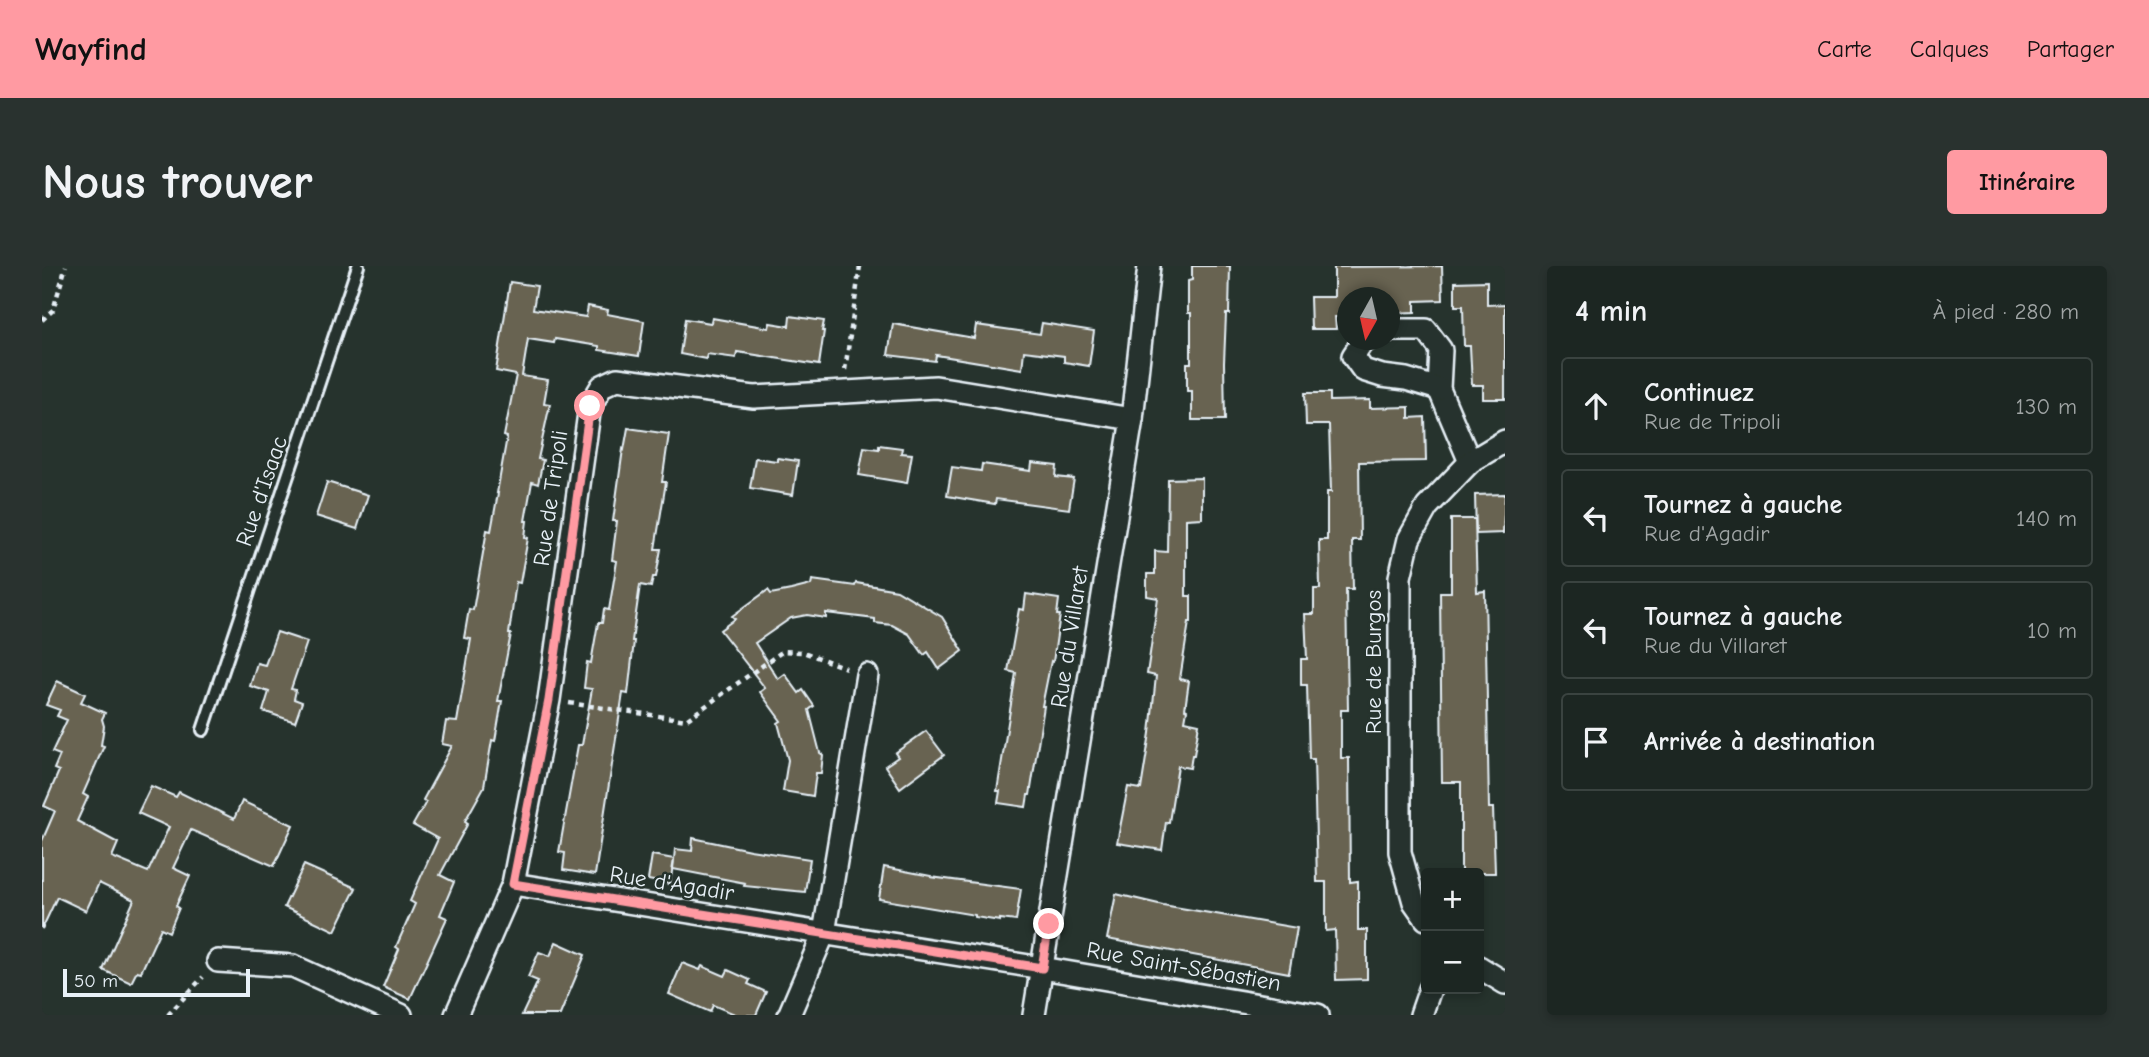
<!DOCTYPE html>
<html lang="fr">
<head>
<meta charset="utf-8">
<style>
	body { margin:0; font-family:"Comic Neue",sans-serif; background:#29322f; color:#f1f3f6 }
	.controls { position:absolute; right:21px; bottom:21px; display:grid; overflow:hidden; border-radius:7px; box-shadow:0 4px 10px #0003 }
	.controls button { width:63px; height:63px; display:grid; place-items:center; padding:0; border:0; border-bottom:2px solid #3a4340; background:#1c2622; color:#f1f3f6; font:35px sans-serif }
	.compass { position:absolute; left:1295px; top:21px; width:63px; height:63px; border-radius:50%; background:#1c2622; box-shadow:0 4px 10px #0003; rotate:188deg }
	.scale { position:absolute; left:21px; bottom:18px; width:187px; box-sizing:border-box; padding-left:7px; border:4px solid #e8f1f8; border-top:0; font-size:19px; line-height:24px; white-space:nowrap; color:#e8f1f8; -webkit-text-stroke:5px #26332d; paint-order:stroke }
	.stop { position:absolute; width:21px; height:21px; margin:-16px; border:5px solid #ff9aa2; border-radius:50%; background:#fff }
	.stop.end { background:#ff9aa2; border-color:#fff; box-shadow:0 2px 7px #0008 }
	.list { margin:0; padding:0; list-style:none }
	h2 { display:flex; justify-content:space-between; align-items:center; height:91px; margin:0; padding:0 28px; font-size:30px }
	h2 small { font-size:23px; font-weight:400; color:#a0a5a5 }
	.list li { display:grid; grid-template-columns:46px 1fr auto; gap:21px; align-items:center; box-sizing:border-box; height:98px; margin:0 14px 14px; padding:0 14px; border:2px solid #3a4340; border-radius:7px }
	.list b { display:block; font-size:26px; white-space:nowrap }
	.list p { margin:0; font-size:23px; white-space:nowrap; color:#a0a5a5 }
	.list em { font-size:23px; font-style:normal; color:#a0a5a5 }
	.icon { flex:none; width:38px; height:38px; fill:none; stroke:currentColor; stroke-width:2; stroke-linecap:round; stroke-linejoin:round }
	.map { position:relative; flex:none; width:1463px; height:749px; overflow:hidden; border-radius:7px }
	header { display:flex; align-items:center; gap:42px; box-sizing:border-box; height:98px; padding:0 35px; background:#ff9aa2; color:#111 }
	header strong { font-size:33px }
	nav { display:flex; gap:38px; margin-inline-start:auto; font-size:24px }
	.intro { display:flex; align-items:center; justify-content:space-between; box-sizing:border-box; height:168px; padding:0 42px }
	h1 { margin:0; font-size:49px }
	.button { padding:18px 32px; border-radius:7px; background:#ff9aa2; color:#111; font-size:24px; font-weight:700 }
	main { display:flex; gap:42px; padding:0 42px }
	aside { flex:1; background:#1c2622; border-radius:7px; box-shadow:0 4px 10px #0003 }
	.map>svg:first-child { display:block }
	.building { fill:#686451; stroke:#e8f1f8; stroke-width:2 }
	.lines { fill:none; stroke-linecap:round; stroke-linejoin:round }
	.lane-casing { stroke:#e8f1f8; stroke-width:16 }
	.street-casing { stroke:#e8f1f8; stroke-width:26 }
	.path { stroke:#e8f1f8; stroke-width:4.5; stroke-dasharray:5 5; stroke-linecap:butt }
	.lane { stroke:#26332d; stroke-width:10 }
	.street { stroke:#26332d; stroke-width:21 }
	.route { stroke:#ff9aa2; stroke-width:9 }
	.labels { text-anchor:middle; stroke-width:5; stroke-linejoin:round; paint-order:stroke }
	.street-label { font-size:23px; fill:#e8f1f8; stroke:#26332d }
</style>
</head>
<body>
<header>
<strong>Wayfind</strong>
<nav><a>Carte</a><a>Calques</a><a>Partager</a></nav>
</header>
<div class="intro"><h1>Nous trouver</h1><a class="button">Itinéraire</a></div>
<main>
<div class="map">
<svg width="1463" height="749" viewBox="0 0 1463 749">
	<rect width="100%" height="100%" fill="#26332d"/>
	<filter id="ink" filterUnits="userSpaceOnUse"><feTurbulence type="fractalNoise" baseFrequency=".0143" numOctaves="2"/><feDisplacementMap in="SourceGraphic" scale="14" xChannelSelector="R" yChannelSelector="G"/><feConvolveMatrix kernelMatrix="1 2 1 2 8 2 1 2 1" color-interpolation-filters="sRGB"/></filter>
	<g filter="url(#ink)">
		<g class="building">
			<path d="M1150,0h38l-1,48h-3l-2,49 1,57h-33v-29h-5v-28h4v-50h-3v-32l4,-1z"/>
			<path d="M1400,0l1,34 -28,1v11l-24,1 -1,-15h-42v19h-13l1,12h-25l-1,-32h24v-30z"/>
			<path d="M1445,15v24l18,-1v95h-22v-14h-11l-2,-39h-6l-1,-40h-8v-24z"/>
			<path d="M468,16l27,4 -4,23 53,8 2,-11 20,4 -1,4 37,7 -5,35 -40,-6v-4l-44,-7 -1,4 -26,-4 -6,37 26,4 -4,23 6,1 -12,55 5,1 -5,24 -6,-2 -7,39h2l-2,16 3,1 -8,45 -4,-1 -7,52h2l-13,67h4l-7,40 -3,-1 -8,47 -19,34 3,2 -28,52 14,7 -14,33 7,3 -37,81 -27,-12 16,-38 -3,-2 19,-43 -5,-3 28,-62 -25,-14 13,-23 -3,-2 29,-54 -10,-2 4,-23 11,1 14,-83 -7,-1 5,-29 4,1 14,-80 4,1 7,-38h-1l10,-56 -3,-1 12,-61 -20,-4z"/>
			<path d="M748,50l34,5 -2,10h2l-5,34 -82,-13 -1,6 -29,-4 -1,5 -26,-5 5,-35 26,4 1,-5 57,10 1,-5 19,3z"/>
			<path d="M1000,57l52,8 -5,35 -25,-4v-6l-40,-5 -2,18 -86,-14 -1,6 -47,-6 5,-31 81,14 2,-13 64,9z"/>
			<path d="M1263,127h25v8l40,-1v8l39,-1v11l16,-1 1,44 -67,1 1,78h-8l1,49h-7l2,121h-7v48h8l1,124 8,-1v49h9v49l-31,1 -1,-50 -9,1v-49h-9l-3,-123h-5l-2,-74h-6v-26h6l-2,-45h9v-25h6l-1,-49h8v-48h4l-2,-67h-23z"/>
			<path d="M586,162l41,6 -7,48h4l-11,67h6l-5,28h-3l-2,10 -11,-2 -8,56h2l-6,53 -5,-1 -28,182 -32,-5 2,-17 -6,-1 19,-107h4l10,-56 -8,-1 3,-26 4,1 7,-40h4l2,-14 5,1 8,-49 -5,-1 5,-39h-4l10,-72 1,1z"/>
			<path d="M837,179l23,3 -1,5 11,1 -5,29 -48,-8 5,-28 15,2z"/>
			<path d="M713,192l22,3v-3l21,3 -5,34 -43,-7z"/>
			<path d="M990,197l25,3 -1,11 18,2 -5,30 -73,-10 -1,5 -48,-8 5,-29 29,4 1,-7 49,7z"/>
			<path d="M1160,212v40l-16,1v77h5v26h-2l-9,57 9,2 -4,28 2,1 -2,11 14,3 -5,31h-2l-2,13 -12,-2 -9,56h-3l-4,28 -45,-7 11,-56 13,2 9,-56 6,-57 -9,-2 11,-76 -11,-2v-22h8v-23l12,1 1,-73z"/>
			<path d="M285,216l41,13 -11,34 -41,-13z"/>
			<path d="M1463,228l-2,39 -27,1 -1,-39z"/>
			<path d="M1409,253h24l2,73 8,-1 4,217h4l2,65h-34v-91h-19l-2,-190h11z"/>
			<path d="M770,314l43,6 1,-3 41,7 45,27 21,34 -24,18 -11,-17 -4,3 -15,-21 -17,-9 -17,-2v-4l-49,-6v5l-19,-3 -16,3 -36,25 23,36 7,-5 14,19 4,-3 11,16 -5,4 11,43 3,2 -2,18h-5l-3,23 -30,-5 5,-31 -10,-37 3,-2 -21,-29 5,-4 -45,-58 15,-11 -3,-3 36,-26 3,4 20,-4 20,-5z"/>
			<path d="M984,328l33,5 -2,16h3l-7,47 -2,-1 -9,45h2l-14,89h-2l-2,12 -28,-4 2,-12h-3l19,-118 -8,-2 11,-62 5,1z"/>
			<path d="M235,366l30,10 -16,47 5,1 -2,9 8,3 -7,20 -32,-11 6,-19 -19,-6 7,-23 8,2z"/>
			<path d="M15,415l28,13 -4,8 24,11 -3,6 2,7 -3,19 3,1 -21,48 5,3 -11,24 41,22 -6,14 36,15 21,-45 -31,-14 13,-27 25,11 3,-5 55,27 8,-18 51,24 -19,41 -83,-36 -18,38 17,8 -14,30 3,2 -10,24 -8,-4 -20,44 -4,-1 -6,12 -28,-13 31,-70 -35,-17 -13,28 -29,-14 -15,32v-88l13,-30 -11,-5 15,-35 -5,-2 6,-14 -8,-3 15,-32 -10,-4 3,-6 -14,-5z"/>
			<path d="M884,465l18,24 -44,33 -15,-22 13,-9 -3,-4z"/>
			<path d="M651,572l57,12 60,9 -5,33 -61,-6 1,-3 -72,-14 2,-20 17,2z"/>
			<path d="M610,589l22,4 -4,25 -22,-4z"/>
			<path d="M262,599l52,23 -21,43 -51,-24z"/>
			<path d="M842,601l47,9v1l90,12 -5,32 -16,-2v2l-25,-4v-2l-96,-16z"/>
			<path d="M1074,628l47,11 134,23 -8,45 -182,-34z"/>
			<path d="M514,676l29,13 -25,60h-38l16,-34 -10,-4 11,-25 11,4z"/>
			<path d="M640,697l18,7 2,-4 23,10 3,-6 22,10 -2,4 18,8 -10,23h-19l-24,-10 -3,7 -41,-18z"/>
		</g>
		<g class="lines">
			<g class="lane-casing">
				<path id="lane" d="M161,464l155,-464"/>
			</g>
			<g class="street-casing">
				<g id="street">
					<path d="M1348,64h36l15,20 -2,39 31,73"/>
					<path d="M1325,74l-4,1 -10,15 10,14 19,6 24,3 33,10"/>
					<path d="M471,618l529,84 276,47"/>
					<path d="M1384,653l-12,-17 -14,-50v-275l9,-38 18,-32 43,-45 35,-21"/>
					<path d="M176,695l75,5 108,49"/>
					<path d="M1437,701l26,16"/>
					<path d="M414,749l57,-131 36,-184 41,-294 12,-20 15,-7 137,18 182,-10 196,32"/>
					<path d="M747,749l35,-82 43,-258"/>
					<path d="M992,749l98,-596 17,-153"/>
					<path d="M1379,749l9,-26"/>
				</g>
			</g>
			<g class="path">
				<path d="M0,54l11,-10 13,-44"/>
				<path d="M803,104l15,-104"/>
				<path d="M527,437l117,17 97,-69 20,1 43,16"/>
				<path d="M126,749l35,-38"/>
			</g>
			<use href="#lane" class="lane"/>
			<use href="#street" class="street"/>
		</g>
	</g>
	<g class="lines" filter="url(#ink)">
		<path class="route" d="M548,140l-41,294 -36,184 529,84 7,-44"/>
	</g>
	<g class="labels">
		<g class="street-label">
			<text transform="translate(219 225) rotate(-71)" y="8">Rue d'Isaac</text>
			<text transform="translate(508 232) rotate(-82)" y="8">Rue de Tripoli</text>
			<text transform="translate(1027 371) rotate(-81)" y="8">Rue du Villaret</text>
			<text transform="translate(1331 396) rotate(-90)" y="8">Rue de Burgos</text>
			<text transform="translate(630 617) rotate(9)" y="8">Rue d'Agadir</text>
			<text transform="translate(1142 700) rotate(10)" y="8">Rue Saint-Sébastien</text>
		</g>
	</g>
</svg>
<div class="controls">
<button>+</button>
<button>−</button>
</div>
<svg class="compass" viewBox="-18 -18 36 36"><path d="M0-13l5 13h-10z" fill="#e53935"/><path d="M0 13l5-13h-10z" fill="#a0a5a5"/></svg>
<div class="scale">50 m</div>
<div class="stop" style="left:548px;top:140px"></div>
<div class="stop end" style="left:1007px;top:658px"></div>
</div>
<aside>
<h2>4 min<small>À pied · 280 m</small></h2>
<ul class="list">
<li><svg class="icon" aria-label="ahead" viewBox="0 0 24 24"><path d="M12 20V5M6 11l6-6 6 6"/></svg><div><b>Continuez</b><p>Rue de Tripoli</p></div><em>130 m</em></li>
<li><svg class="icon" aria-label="left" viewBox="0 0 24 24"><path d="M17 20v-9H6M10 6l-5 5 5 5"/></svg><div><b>Tournez à gauche</b><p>Rue d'Agadir</p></div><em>140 m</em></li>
<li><svg class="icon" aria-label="left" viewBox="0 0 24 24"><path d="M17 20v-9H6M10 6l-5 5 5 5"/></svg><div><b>Tournez à gauche</b><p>Rue du Villaret</p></div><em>10 m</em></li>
<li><svg class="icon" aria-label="arrive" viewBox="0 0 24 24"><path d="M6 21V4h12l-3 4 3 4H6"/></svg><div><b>Arrivée à destination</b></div></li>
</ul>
</aside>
</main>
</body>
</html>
